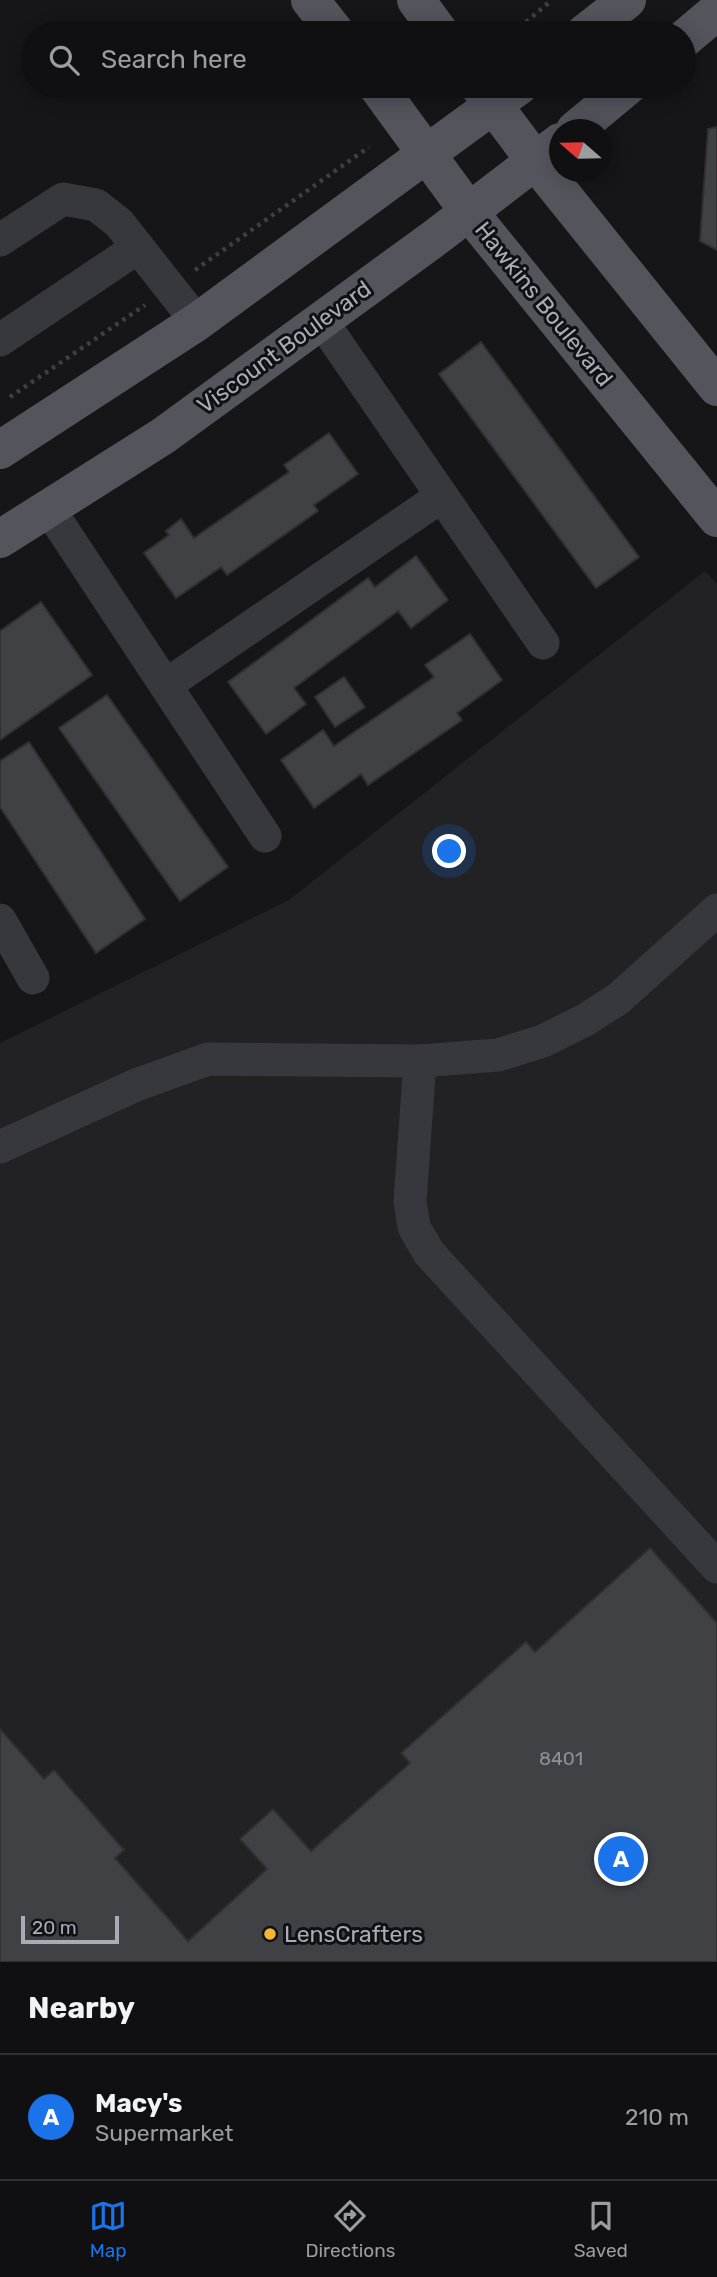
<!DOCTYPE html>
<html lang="en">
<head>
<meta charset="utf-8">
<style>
	body { margin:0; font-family:Rubik,sans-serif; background:#19191b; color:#f1f3f6 }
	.compass { position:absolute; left:549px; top:119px; width:63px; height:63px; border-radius:50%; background:#101012; box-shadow:0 4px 18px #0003; rotate:290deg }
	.scale { position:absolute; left:21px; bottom:18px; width:98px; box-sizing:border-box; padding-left:7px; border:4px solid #a7acb8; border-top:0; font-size:19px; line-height:24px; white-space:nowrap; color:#a7acb8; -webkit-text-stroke:5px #111113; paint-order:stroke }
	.you { position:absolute; left:450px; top:852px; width:24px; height:24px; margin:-18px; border:5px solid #fff; border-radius:50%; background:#1a73e8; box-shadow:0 0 0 10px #1a73e833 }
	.badge { display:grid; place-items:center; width:46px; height:46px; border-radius:50%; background:#1a73e8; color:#fff; font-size:23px; font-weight:700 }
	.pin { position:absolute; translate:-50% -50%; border:4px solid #fff; box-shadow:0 2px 7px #0006 }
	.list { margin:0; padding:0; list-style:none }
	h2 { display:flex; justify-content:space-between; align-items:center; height:91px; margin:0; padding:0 28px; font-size:30px }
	h2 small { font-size:23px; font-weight:400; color:#9c9d9f }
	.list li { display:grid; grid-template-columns:46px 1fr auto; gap:21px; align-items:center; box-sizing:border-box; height:126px; padding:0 28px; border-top:2px solid #303032 }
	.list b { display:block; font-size:26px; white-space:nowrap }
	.list p { margin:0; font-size:23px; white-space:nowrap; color:#9c9d9f }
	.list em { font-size:23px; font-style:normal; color:#9c9d9f }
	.icon { flex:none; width:38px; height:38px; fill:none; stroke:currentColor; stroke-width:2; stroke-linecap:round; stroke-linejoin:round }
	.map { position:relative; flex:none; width:717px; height:1962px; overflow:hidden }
	.search { position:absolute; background:#101012; box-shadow:0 4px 18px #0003; left:21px; right:21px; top:21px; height:77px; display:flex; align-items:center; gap:18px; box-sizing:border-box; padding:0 24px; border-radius:38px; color:#9c9d9f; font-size:26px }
	.sheet { height:217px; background:#101012 }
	nav { display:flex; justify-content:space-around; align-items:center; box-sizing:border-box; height:98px; border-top:2px solid #303032; background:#101012; font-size:19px; color:#9c9d9f }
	nav a { display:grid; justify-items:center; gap:4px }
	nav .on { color:#1a73e8 }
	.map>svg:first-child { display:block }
	.built { fill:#222225 }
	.building { fill:#404145; stroke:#303034; stroke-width:2 }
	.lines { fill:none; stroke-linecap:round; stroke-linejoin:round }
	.path { stroke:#3d3f44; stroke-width:4.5; stroke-dasharray:3.5 5; stroke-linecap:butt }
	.minor { stroke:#37383d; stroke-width:33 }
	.major { stroke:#53545c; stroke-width:38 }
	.poi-dot { fill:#f5b530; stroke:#111113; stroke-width:2.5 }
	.labels { text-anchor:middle; stroke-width:6; stroke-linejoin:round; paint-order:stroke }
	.number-label { font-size:19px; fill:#8d919b }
	.street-label { font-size:23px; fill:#a7acb8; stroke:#111113 }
	.poi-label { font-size:23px; fill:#a7acb8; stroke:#111113; text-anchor:start }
</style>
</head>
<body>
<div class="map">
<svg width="717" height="1962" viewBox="0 0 717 1962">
	<rect width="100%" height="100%" fill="#161618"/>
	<path class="built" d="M705,571l12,13v1378h-717v-919l289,-143z"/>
	<g class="building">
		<path d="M717,127v123l-17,-9 8,-112z"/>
		<path d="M481,342l158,215 -43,31 -157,-214z"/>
		<path d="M329,433l29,41 -44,31 4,6 -91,64 -6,-8 -45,31 -32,-45 25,-18 -3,-4 15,-12 13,19 95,-66 -5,-7z"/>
		<path d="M416,556l32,44 -37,28 -13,-17 -104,77 12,16 -40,30 -38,-52 140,-104 7,9z"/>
		<path d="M41,602l51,73 -92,65v-109z"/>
		<path d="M470,634l32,46 -45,33 5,7 -94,65 -7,-11 -47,34 -33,-48 42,-30 11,16 100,-69 -9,-12z"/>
		<path d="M344,677l21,30 -30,20 -20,-30z"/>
		<path d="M107,695l121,172 -48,34 -121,-173z"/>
		<path d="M29,742l116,177 -49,34 -96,-146v-46z"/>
		<path d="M650,1548l67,75v339h-717v-233l44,50 10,-9 70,80 -9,8 73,83 79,-72 -27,-30 33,-30 38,42 99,-88 -9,-10 125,-111 9,10z"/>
	</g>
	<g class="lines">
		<g class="path">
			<path d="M513,33l39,-33"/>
			<path d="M195,270l174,-123"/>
			<path d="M10,397l135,-92"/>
		</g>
		<g class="minor">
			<path d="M0,240l63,-41 33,6 23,18 78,99"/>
			<path d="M321,320l222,323"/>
			<path d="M0,340l137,-92"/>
			<path d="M49,509l216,327"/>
			<path d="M166,685l276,-189"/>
			<path d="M0,920l33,58"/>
			<path d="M420,1061l-10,140 4,26 15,26 288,314"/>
			<path d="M0,1147l136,-62 72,-26 212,2 78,-6 45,-14 42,-21 33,-21 99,-89"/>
		</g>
		<g class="major">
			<path d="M310,0l26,33"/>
			<path d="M416,0l24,33"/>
			<path d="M585,33l42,-33"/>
			<path d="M684,39l33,-28"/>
			<path d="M377,86l92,126 248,306"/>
			<path d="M479,86l57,76 181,225"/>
			<path d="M575,130l53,-44"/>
			<path d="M0,450l197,-128 322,-236"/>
			<path d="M0,539l163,-103 273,-199 124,-95"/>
		</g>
	</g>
	<circle class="poi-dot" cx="270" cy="1934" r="7"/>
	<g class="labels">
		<g class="number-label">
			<text x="561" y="1765">8401</text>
		</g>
		<g class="street-label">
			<text transform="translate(544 304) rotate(51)" y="8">Hawkins Boulevard</text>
			<text transform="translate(284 347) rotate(-36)" y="8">Viscount Boulevard</text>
		</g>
		<g class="poi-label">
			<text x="284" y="1942">LensCrafters</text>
		</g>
	</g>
</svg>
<svg class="compass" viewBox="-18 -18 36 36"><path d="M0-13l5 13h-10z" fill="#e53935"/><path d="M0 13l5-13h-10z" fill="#9c9d9f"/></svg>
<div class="scale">20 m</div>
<div class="you"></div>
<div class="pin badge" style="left:621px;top:1859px">A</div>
<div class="search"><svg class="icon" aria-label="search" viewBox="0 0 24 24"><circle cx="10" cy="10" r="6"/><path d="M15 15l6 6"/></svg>Search here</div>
</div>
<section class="sheet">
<h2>Nearby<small></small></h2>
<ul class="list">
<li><span class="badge">A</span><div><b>Macy's</b><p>Supermarket</p></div><em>210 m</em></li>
</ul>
</section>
<nav>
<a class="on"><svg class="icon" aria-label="map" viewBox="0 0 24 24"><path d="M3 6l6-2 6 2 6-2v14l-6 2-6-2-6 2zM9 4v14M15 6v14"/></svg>Map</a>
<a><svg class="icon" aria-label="directions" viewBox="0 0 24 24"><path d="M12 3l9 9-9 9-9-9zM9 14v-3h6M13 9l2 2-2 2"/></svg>Directions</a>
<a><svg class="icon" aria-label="saved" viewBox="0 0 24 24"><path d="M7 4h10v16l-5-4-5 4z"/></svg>Saved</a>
</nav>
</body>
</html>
